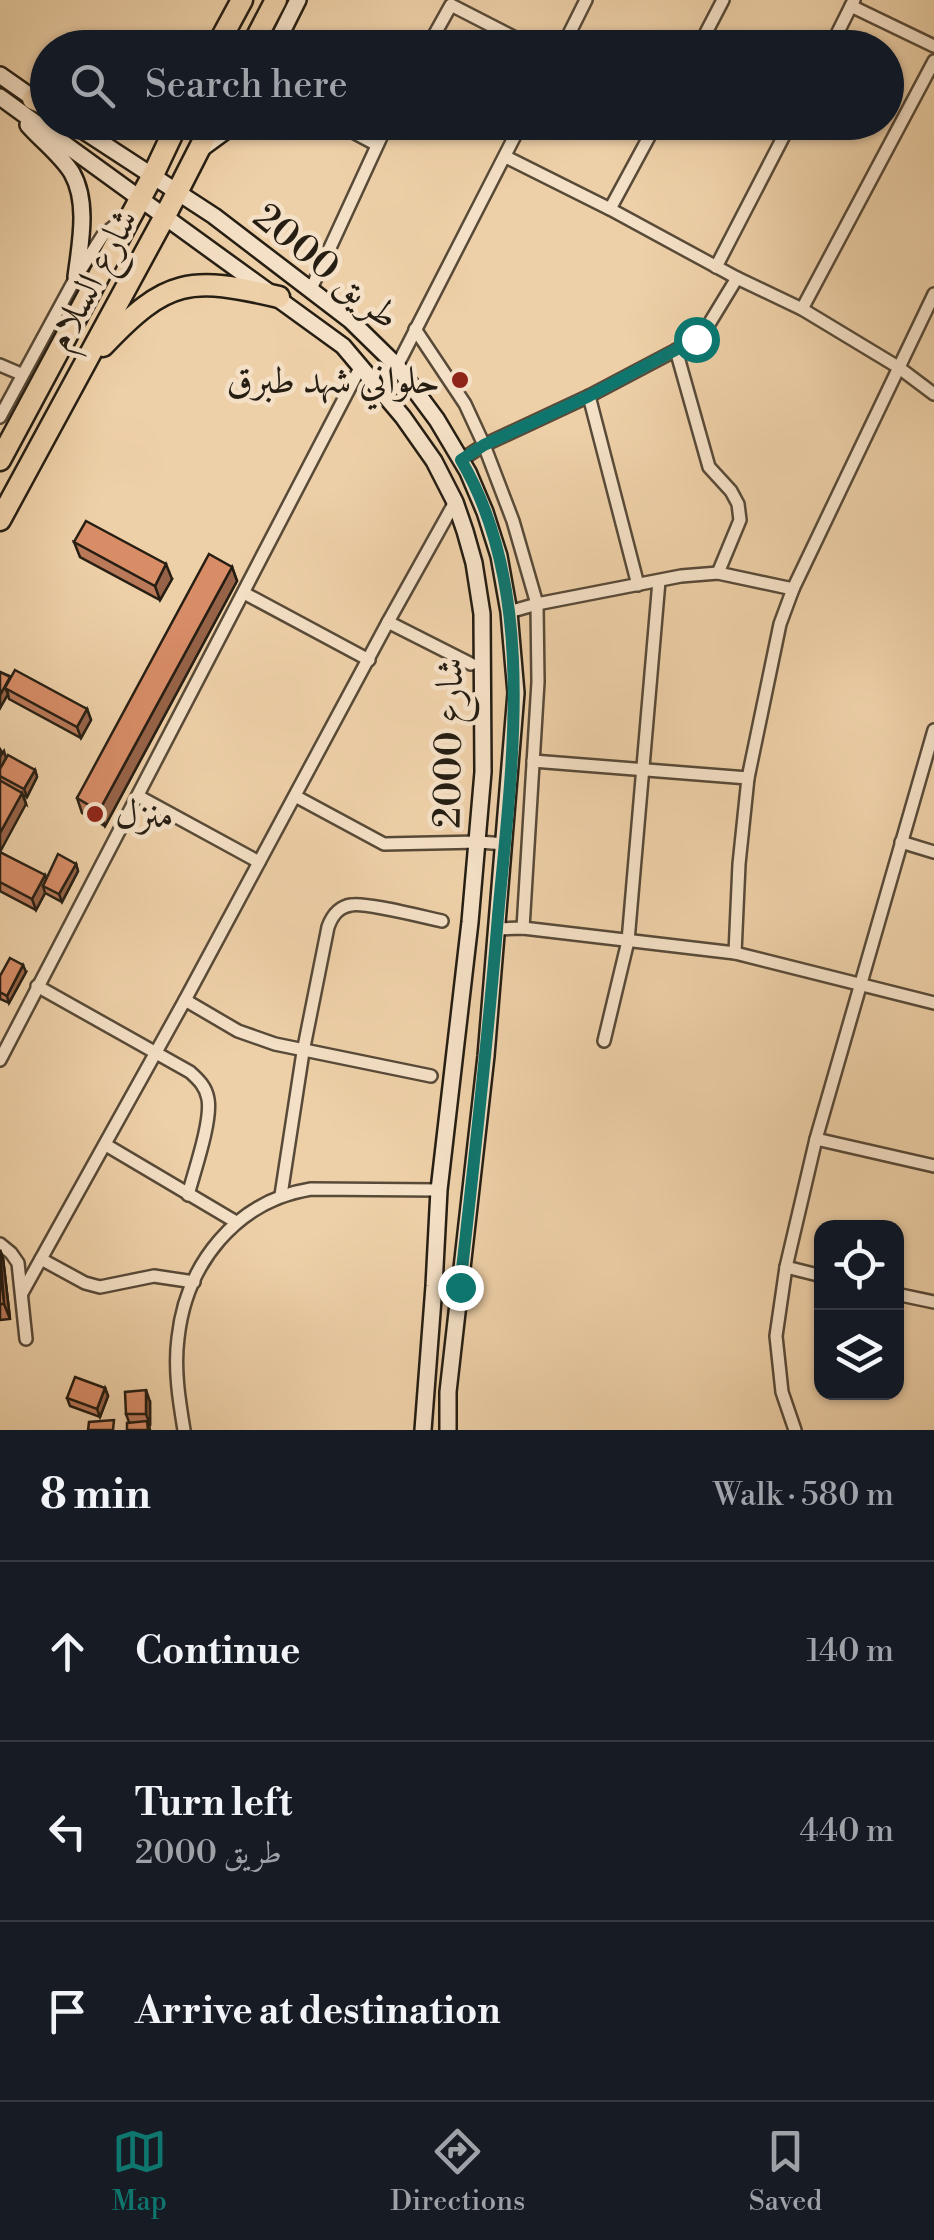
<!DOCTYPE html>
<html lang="en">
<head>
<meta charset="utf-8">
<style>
	body { margin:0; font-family:"Libre Bodoni",Amiri,serif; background:#242831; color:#f1f3f6 }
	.controls { position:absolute; right:30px; bottom:30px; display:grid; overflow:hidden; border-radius:20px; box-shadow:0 2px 8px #0004 }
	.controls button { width:90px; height:90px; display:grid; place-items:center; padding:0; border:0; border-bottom:2px solid #363941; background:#171b24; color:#f1f3f6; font:50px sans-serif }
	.stop { position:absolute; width:30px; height:30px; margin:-22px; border:8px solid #0f766e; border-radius:50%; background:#fff }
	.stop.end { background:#0f766e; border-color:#fff; box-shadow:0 2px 10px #0008 }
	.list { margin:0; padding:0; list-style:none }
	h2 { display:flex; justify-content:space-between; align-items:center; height:130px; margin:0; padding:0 40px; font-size:42px }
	h2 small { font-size:32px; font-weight:400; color:#9ea1a6 }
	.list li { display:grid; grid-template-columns:65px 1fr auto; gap:30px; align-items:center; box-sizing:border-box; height:180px; padding:0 40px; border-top:2px solid #363941 }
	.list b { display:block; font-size:38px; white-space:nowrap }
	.list p { margin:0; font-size:32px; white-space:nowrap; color:#9ea1a6 }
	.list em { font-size:32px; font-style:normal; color:#9ea1a6 }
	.icon { flex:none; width:55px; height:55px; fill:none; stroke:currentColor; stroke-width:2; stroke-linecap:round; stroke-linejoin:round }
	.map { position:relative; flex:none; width:934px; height:1430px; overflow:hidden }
	.search { position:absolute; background:#171b24; box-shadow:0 2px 8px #0004; left:30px; right:30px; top:30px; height:110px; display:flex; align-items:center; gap:25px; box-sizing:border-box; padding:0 35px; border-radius:55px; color:#9ea1a6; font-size:38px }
	.sheet { height:670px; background:#171b24 }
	nav { display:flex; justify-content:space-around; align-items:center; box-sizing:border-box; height:140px; border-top:2px solid #363941; background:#171b24; font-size:28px; color:#9ea1a6 }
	nav a { display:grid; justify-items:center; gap:5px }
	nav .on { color:#0f766e }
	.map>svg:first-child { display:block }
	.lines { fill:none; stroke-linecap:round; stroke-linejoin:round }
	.street-casing { stroke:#584a38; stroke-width:16 }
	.secondary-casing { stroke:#261e13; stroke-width:20 }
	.highway-casing { stroke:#261e13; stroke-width:25 }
	.street { stroke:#f4e0c6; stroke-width:11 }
	.secondary { stroke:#f4e0c6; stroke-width:15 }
	.highway { stroke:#eed0a8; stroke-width:20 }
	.wall { fill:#ba7959; stroke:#261e13; stroke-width:2.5 }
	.shaded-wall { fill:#976348; stroke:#261e13; stroke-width:2.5 }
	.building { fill:#d88d67; stroke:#261e13; stroke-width:2.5 }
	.route { stroke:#0f766e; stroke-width:12 }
	.poi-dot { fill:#8f2418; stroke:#f4e0c6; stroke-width:4 }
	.labels { text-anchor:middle; stroke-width:9; stroke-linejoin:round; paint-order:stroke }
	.street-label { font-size:38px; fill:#261e13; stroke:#f4e0c6 }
	.poi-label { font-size:38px; fill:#261e13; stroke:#f4e0c6; text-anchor:end }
</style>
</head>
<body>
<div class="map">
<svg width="934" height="1430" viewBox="0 0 934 1430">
	<rect width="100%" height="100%" fill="#eed0a8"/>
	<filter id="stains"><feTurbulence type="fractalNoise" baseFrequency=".002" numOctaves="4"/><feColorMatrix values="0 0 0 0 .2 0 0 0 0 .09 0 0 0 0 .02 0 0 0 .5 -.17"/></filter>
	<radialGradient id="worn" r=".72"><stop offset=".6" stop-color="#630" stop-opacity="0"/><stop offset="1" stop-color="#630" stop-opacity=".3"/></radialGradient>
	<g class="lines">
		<g class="street-casing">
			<g id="street">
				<path d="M851,6l83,40"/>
				<path d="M427,48l24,-43 84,43"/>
				<path d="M562,48l24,-48"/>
				<path d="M698,48l25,-48"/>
				<path d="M830,48l24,-48"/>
				<path d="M334,122l43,23"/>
				<path d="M506,157l104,52 127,69 65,31 96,58 36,27"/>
				<path d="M610,209l47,-87"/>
				<path d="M716,267l75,-145"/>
				<path d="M311,289l77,-167"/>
				<path d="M802,309l132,-248"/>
				<path d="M415,329l50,75 19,41 29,76 24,83 1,78 -15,246"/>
				<path d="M676,350l33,117 22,24 7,13 2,16 -22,53"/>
				<path d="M0,365l21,9"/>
				<path d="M397,366l125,-244"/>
				<path d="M589,396l49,189"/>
				<path d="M0,417l76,-140 27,-42 24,-19"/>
				<path d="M461,460l23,-15 105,-49 108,-57 9,-10 31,-51"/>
				<path d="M244,593l125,67"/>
				<path d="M509,612l28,-8 144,-28 37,-3 75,16 141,-295"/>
				<path d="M388,622l83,42"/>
				<path d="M533,761l215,17"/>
				<path d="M138,796l121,66"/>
				<path d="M295,796l89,48 95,-2 26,2"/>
				<path d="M901,842l33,10"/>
				<path d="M497,929l26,-1 212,25 199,50"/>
				<path d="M735,953l4,-89 9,-86 32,-154 13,-35"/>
				<path d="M37,986l153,86c9,8 16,15 18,27 4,22 -14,73 -20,96"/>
				<path d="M185,1000l53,31 37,13 156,32"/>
				<path d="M604,1041l24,-100 31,-360"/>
				<path d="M0,1060l361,-694"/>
				<path d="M816,1139l118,27"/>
				<path d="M106,1145l130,77"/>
				<path d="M281,1195l22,-143 25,-125c4,-11 10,-20 23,-22 14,-3 72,12 91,16"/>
				<path d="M0,1244l11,9 7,10 8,76"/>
				<path d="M41,1259l44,24 15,4 54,-11 40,6"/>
				<path d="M786,1267l36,9"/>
				<path d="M22,1293l163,-293 203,-378 67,-120"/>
				<path d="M896,1294l38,8"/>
				<path d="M184,1430c-5,-30 -10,-61 -6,-92 8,-74 58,-137 133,-149l128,1"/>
				<path d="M795,1430l-13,-38 -6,-56 10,-69 30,-128 118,-409"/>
			</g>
		</g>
		<g class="secondary-casing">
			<g id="secondary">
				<path d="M274,48l24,-48"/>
				<path d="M0,75l40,28"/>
				<path d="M0,97l343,249 60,71 31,44 21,41 10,29 9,32 8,51 1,158 -13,150 -31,268 -5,96 -11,144"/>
				<path d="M70,122l144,94 136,104 47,46 40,54 31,52 17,40 14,44 10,56 7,81 -30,363 -38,336v38"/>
				<path d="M28,125c14,16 33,30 44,48 17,30 8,72 4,104"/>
				<path d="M201,149l26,-19 6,-8"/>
			</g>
		</g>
		<g class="highway-casing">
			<g id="highway">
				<path d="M216,48l26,-48"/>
				<path d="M251,48l25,-48"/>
				<path d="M33,99l15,7"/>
				<path d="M103,346c64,-68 87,-70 176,-49"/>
				<path d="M0,460l153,-285 25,-53"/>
				<path d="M0,520l165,-304 48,-94"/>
			</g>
		</g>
		<use href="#street" class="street"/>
		<use href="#secondary" class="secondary"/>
		<use href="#highway" class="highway"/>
	</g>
	<g class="wall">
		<path d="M74,542l98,37 -12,21 -80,-43z"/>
		<path d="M232,567l5,14 -132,245 -23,-13 -5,-15z"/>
		<path d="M0,672l87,37 4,11 -10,18 -72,-39 -1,-5 -8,14z"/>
		<path d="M0,749l6,9 29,12 2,7 -10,20 -4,-2 3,9 -26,-21z"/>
		<path d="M0,852l46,27 30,-15 2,7 -16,31 -17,-9 -9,17 -36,-19z"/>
		<path d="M26,972l-17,31 -9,-4v-23z"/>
		<path d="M0,1250l3,8 7,61 -10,1z"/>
		<path d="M105,1388l3,8 -8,21 -30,-11 -3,-8z"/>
		<path d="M150,1402v23h-1l1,5h-23l2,-8 -3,-8z"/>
	</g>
	<g class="shaded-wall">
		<path d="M166,564l6,15 -12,21 -5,-14z"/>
		<path d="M232,567l5,14 -132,245 -6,-15z"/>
		<path d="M10,677l-5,11 3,6 -8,14v-13z"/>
		<path d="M87,709l4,11 -10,18 -4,-11z"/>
		<path d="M4,751l2,7 -6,12v-13z"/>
		<path d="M35,770l2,7 -10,20 -3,-8z"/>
		<path d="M22,793l4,11 -26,48v-19z"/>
		<path d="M76,864l2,7 -16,31 -3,-8z"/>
		<path d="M45,875l4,11h-6l2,7 -9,17 -4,-11z"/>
		<path d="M23,965l3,7 -17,31 -2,-7z"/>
		<path d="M0,1250l3,8 7,61 -6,-15z"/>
		<path d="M105,1388l3,8 -8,21 -3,-8z"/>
		<path d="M146,1390l4,12v23l-4,-11z"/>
	</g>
	<g class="building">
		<path d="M86,521l80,43 -11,22 -81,-44z"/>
		<path d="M209,554l23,13 -133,244 -22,-13z"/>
		<path d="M15,670l72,39 -10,18 -72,-39z"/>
		<path d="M0,672l10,5 -10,18z"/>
		<path d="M8,755l27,15 -11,19 -24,-13v-7z"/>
		<path d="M1,781l21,12 -22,40v-50z"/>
		<path d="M0,852l45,23 -13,24 -32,-17z"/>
		<path d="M58,854l18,10 -17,30 -16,-8z"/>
		<path d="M10,958l13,7 -16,31 -7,-4v-16z"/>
		<path d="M0,1264l4,40h-4z"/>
		<path d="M75,1377l30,11 -8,21 -30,-11z"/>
		<path d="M146,1390v24h-20l-1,-22z"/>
		<path d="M114,1420l-1,10h-25l1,-8z"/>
		<path d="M147,1421l1,9h-21v-7z"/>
	</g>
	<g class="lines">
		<path class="route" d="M460,1287c14,-124 28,-247 38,-371 13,-145 41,-324 -37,-456l23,-15 105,-49 107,-57"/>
	</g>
	<g class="poi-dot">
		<circle cx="460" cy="380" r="10"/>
		<circle cx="95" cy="814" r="10"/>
	</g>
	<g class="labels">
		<g class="street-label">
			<text transform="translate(327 266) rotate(39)" y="13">طريق 2000</text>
			<text transform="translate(91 279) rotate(-62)" y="13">شارع السلام</text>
			<text transform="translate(448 743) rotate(-89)" y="13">شارع 2000</text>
		</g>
		<g class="poi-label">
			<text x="440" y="393">حلواني شهد طبرق</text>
			<text x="115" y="827" text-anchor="start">منزل</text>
		</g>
	</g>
	<rect width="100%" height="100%" filter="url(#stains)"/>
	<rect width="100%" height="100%" fill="url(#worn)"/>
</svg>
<div class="controls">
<button><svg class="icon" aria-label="locate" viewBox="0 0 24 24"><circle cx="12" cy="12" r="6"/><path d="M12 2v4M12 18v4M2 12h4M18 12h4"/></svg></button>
<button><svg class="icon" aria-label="layers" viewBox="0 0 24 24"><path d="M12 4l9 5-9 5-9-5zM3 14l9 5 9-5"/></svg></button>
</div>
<div class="stop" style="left:696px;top:339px"></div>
<div class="stop end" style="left:460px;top:1287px"></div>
<div class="search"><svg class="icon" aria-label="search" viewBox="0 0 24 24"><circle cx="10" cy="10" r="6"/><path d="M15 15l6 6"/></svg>Search here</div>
</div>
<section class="sheet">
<h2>8 min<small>Walk · 580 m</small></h2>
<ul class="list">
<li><svg class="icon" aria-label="ahead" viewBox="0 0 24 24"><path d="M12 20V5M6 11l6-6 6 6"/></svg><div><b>Continue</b></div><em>140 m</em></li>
<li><svg class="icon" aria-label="left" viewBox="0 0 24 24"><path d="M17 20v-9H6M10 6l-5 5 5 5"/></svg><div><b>Turn left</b><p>طريق 2000</p></div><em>440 m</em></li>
<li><svg class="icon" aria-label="arrive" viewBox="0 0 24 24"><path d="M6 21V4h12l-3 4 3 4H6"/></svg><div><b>Arrive at destination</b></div></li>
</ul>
</section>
<nav>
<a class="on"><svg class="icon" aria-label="map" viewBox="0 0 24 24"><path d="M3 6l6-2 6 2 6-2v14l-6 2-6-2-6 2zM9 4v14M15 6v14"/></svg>Map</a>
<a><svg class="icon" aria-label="directions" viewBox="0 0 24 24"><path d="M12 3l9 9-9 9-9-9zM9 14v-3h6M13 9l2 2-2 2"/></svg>Directions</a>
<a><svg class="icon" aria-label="saved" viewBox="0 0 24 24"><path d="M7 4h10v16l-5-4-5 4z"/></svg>Saved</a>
</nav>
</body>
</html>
